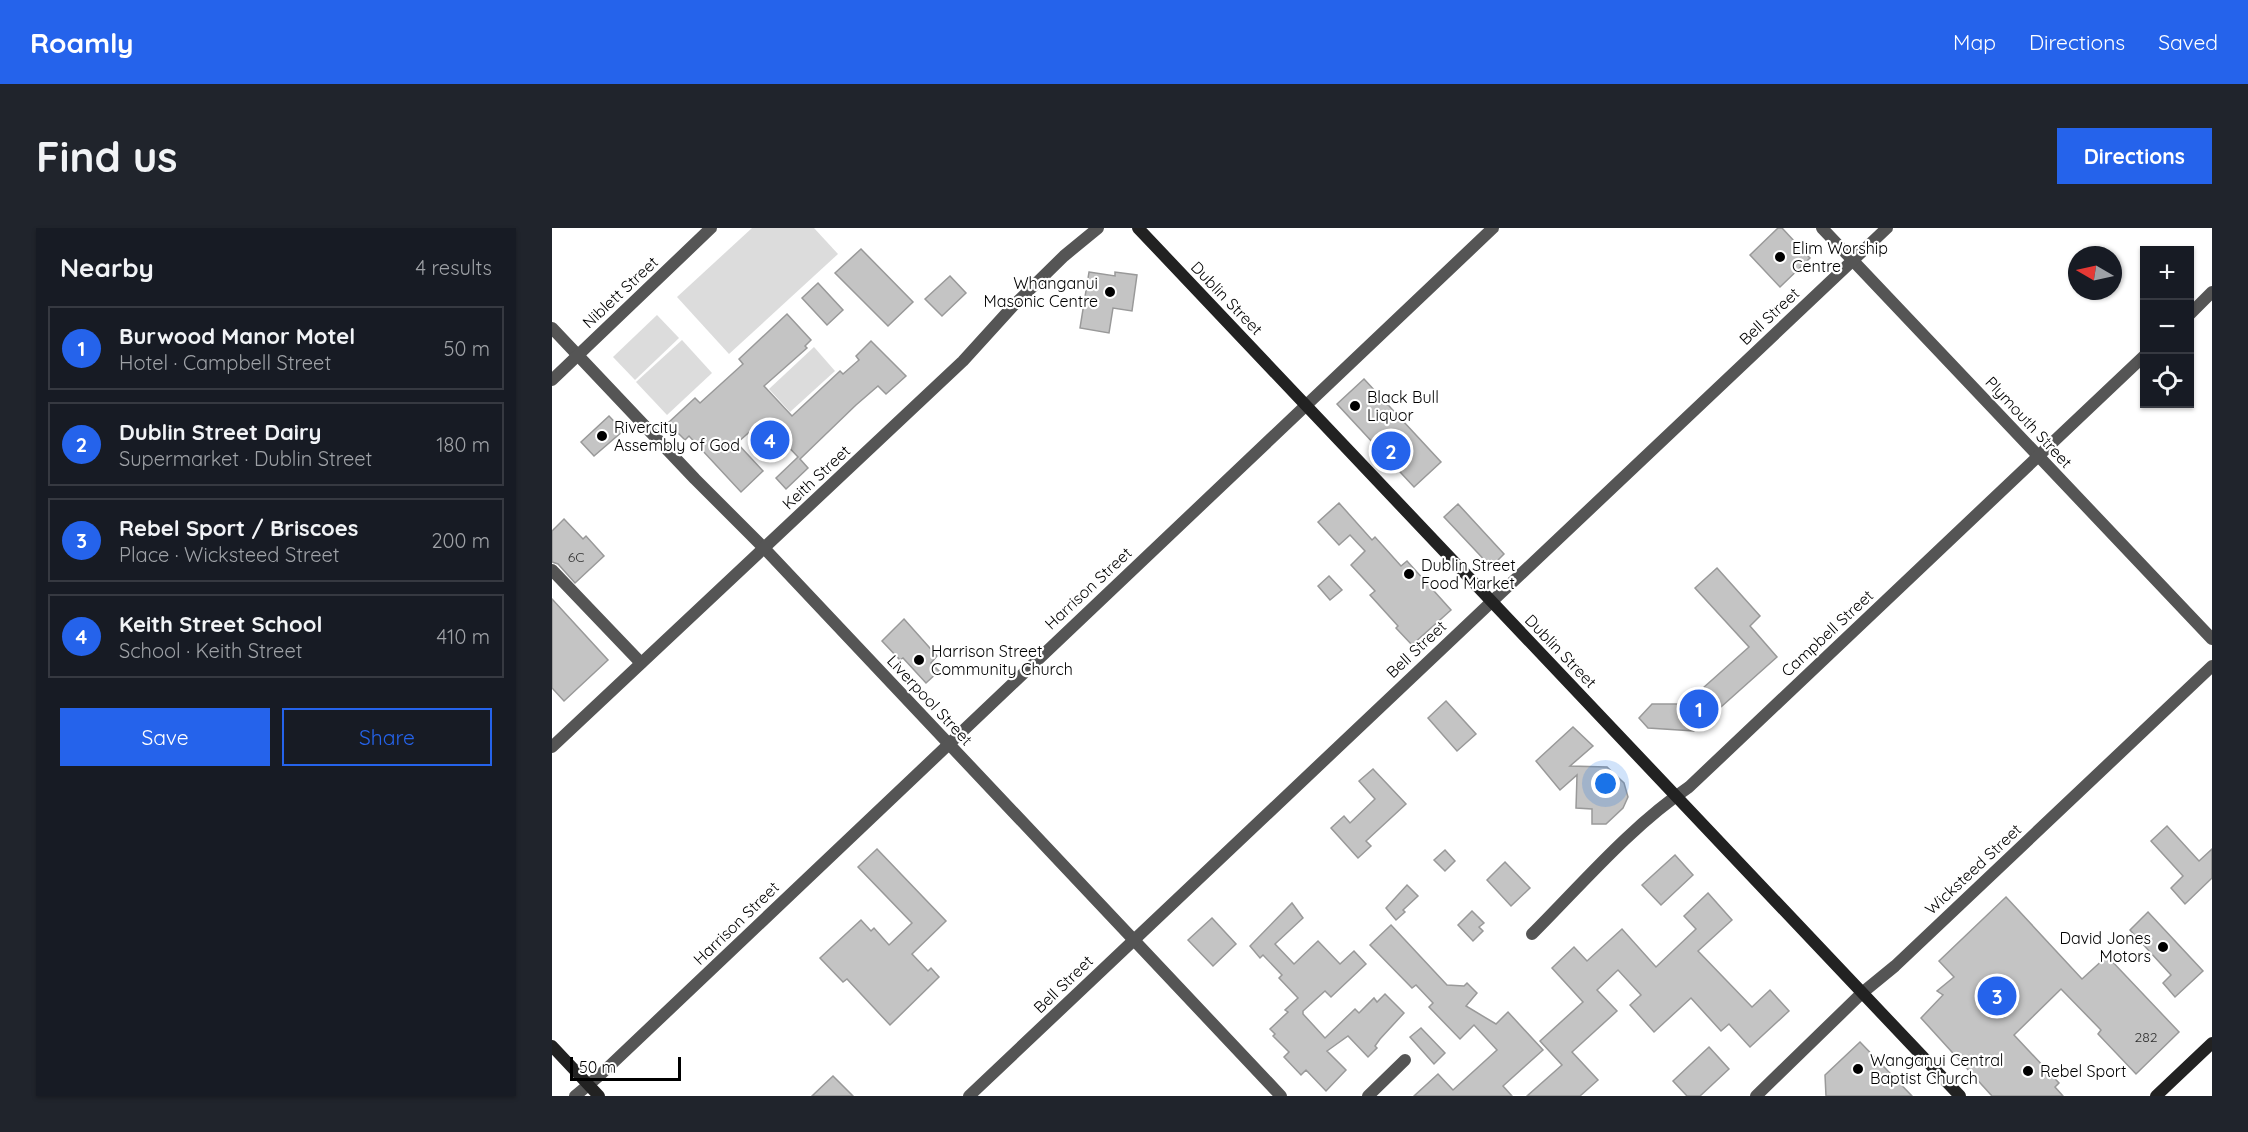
<!DOCTYPE html>
<html lang="en">
<head>
<meta charset="utf-8">
<style>
	body { margin:0; font-family:Quicksand,sans-serif; background:#20242c; color:#f1f3f6 }
	.controls { position:absolute; right:18px; top:18px; display:grid; overflow:hidden; border-radius:0px; box-shadow:0 2px 4px #0004 }
	.controls button { width:54px; height:54px; display:grid; place-items:center; padding:0; border:0; border-bottom:2px solid #363941; background:#171b24; color:#f1f3f6; font:30px sans-serif }
	.compass { position:absolute; left:1516px; top:18px; width:54px; height:54px; border-radius:50%; background:#171b24; box-shadow:0 2px 4px #0004; rotate:279deg }
	.scale { position:absolute; left:18px; bottom:15px; width:111px; box-sizing:border-box; padding-left:6px; border:3px solid #000; border-top:0; font-size:16px; line-height:21px; white-space:nowrap; color:#000; -webkit-text-stroke:4px #fff; paint-order:stroke }
	.you { position:absolute; left:1054px; top:556px; width:21px; height:21px; margin:-15px; border:4px solid #fff; border-radius:50%; background:#1a73e8; box-shadow:0 0 0 9px #1a73e833 }
	.badge { display:grid; place-items:center; width:39px; height:39px; border-radius:50%; background:#2563eb; color:#fff; font-size:20px; font-weight:700 }
	.pin { position:absolute; translate:-50% -50%; border:3px solid #fff; box-shadow:0 2px 6px #0006 }
	.list { margin:0; padding:0; list-style:none }
	h2 { display:flex; justify-content:space-between; align-items:center; height:78px; margin:0; padding:0 24px; font-size:26px }
	h2 small { font-size:20px; font-weight:400; color:#9ea1a6 }
	.list li { display:grid; grid-template-columns:39px 1fr auto; gap:18px; align-items:center; box-sizing:border-box; height:84px; margin:0 12px 12px; padding:0 12px; border:2px solid #363941; border-radius:0px }
	.list b { display:block; font-size:22px; white-space:nowrap }
	.list p { margin:0; font-size:20px; white-space:nowrap; color:#9ea1a6 }
	.list em { font-size:20px; font-style:normal; color:#9ea1a6 }
	.actions { display:flex; gap:12px; padding:18px 24px }
	.actions a { flex:1; padding:14px 0; border:2px solid #2563eb; border-radius:0px; text-align:center; font-size:21px; color:#2563eb }
	.actions .main { background:#2563eb; color:#fff }
	.icon { flex:none; width:33px; height:33px; fill:none; stroke:currentColor; stroke-width:2; stroke-linecap:round; stroke-linejoin:round }
	.map { position:relative; flex:none; width:1660px; height:868px; overflow:hidden; border-radius:0px }
	header { display:flex; align-items:center; gap:36px; box-sizing:border-box; height:84px; padding:0 30px; background:#2563eb; color:#fff }
	header strong { font-size:28px }
	nav { display:flex; gap:33px; margin-inline-start:auto; font-size:21px }
	.intro { display:flex; align-items:center; justify-content:space-between; box-sizing:border-box; height:144px; padding:0 36px }
	h1 { margin:0; font-size:42px }
	.button { padding:15px 27px; border-radius:0px; background:#2563eb; color:#fff; font-size:21px; font-weight:700 }
	main { display:flex; gap:36px; padding:0 36px }
	aside { flex:1; background:#171b24; border-radius:0px; box-shadow:0 2px 4px #0004 }
	.map>svg:first-child { display:block }
	.green { fill:#dcdcdc }
	.building { fill:#c4c4c4; stroke:#999; stroke-width:1.5 }
	.lines { fill:none; stroke-linecap:round; stroke-linejoin:round }
	.street { stroke:#555; stroke-width:12 }
	.secondary { stroke:#222; stroke-width:12 }
	.poi-dot { fill:#000; stroke:#fff; stroke-width:2 }
	.labels { text-anchor:middle; stroke-width:4.5; stroke-linejoin:round; paint-order:stroke }
	.number-label { font-size:14px; fill:#313131 }
	.poi-label { font-size:16px; fill:#000; stroke:#fff; text-anchor:start }
	.street-label { font-size:16px; fill:#000; stroke:#fff }
</style>
</head>
<body>
<header>
<strong>Roamly</strong>
<nav><a>Map</a><a>Directions</a><a>Saved</a></nav>
</header>
<div class="intro"><h1>Find us</h1><a class="button">Directions</a></div>
<main>
<aside>
<h2>Nearby<small>4 results</small></h2>
<ul class="list">
<li><span class="badge">1</span><div><b>Burwood Manor Motel</b><p>Hotel · Campbell Street</p></div><em>50 m</em></li>
<li><span class="badge">2</span><div><b>Dublin Street Dairy</b><p>Supermarket · Dublin Street</p></div><em>180 m</em></li>
<li><span class="badge">3</span><div><b>Rebel Sport / Briscoes</b><p>Place · Wicksteed Street</p></div><em>200 m</em></li>
<li><span class="badge">4</span><div><b>Keith Street School</b><p>School · Keith Street</p></div><em>410 m</em></li>
</ul>
<div class="actions"><a class="main">Save</a><a>Share</a></div>
</aside>
<div class="map">
<svg width="1660" height="868" viewBox="0 0 1660 868">
	<rect width="100%" height="100%" fill="#fff"/>
	<g class="green">
		<path d="M200,0h62l24,26 -109,100 -52,-57z"/>
		<path d="M105,87l22,23 -44,42 -22,-23z"/>
		<path d="M130,112l30,33 -45,42 -31,-33z"/>
		<path d="M262,119l21,24 -45,41 -21,-23z"/>
	</g>
	<g class="building">
		<path d="M1226,0h4l28,30 -30,29 -30,-32z"/>
		<path d="M309,21l52,53 -25,24 -53,-53z"/>
		<path d="M537,44l26,4v-4l22,3 -5,36 -19,-3 -4,25 -29,-5z"/>
		<path d="M398,48l16,17 -24,23 -17,-17z"/>
		<path d="M266,55l25,27 -16,15 -25,-27z"/>
		<path d="M235,86l24,26 -6,6 2,2 -43,38 28,30 48,-45 3,3 16,-14 -3,-4 15,-15 35,35 -20,18 -8,-8 -22,19 -56,54 8,9 -22,21 -10,-11 22,-21 -35,-37 -26,23 26,28 -22,21 -52,-56 -4,4 -17,-17 27,-25 5,5 43,-39 -4,-5z"/>
		<path d="M812,151l77,83 -27,25 -77,-83z"/>
		<path d="M57,188l14,15 -29,25 -13,-14z"/>
		<path d="M787,275l33,37 3,-3 26,29 6,-5 44,49 -39,35 -16,-17 2,-2 -28,-31 5,-4 -24,-26 14,-14 -15,-16 -11,10 -21,-23z"/>
		<path d="M906,276l46,50 -13,13 -47,-50z"/>
		<path d="M12,291l19,20 3,-3 18,20 -29,27 -17,-19 -6,-2v-31z"/>
		<path d="M1165,340l43,48 -10,10 27,31 -83,74 -46,-3 -9,-10 13,-14h33l64,-57 -54,-59z"/>
		<path d="M777,348l13,14 -12,10 -12,-14z"/>
		<path d="M0,371l56,61 -44,41 -12,-13z"/>
		<path d="M352,391l33,37 -6,7 8,8 -13,12 -23,-25 -3,2 -18,-19z"/>
		<path d="M894,473l30,33 -19,17 -29,-33z"/>
		<path d="M1021,499l20,19 -23,20 37,1 17,16 4,14 -5,11 -17,16h-14v-15l-16,-1 1,-33 -17,15 -24,-29z"/>
		<path d="M821,541l33,35 -40,37 5,5 -13,12 -27,-30 13,-12 6,7 25,-24 -16,-18z"/>
		<path d="M1615,598l32,35 13,-12v29l-27,26 -14,-16 12,-12 -32,-35z"/>
		<path d="M325,621l69,72 -34,33 16,17 3,-3 8,9 -49,48 -43,-46 -4,3 -23,-24 41,-38 10,11 3,-3 15,17 23,-22 -54,-56z"/>
		<path d="M893,622l10,11 -10,10 -11,-11z"/>
		<path d="M1123,627l18,20 -32,30 -19,-20z"/>
		<path d="M953,634l25,26 -19,18 -24,-26z"/>
		<path d="M855,657l11,11 -15,14 2,2 -9,8 -10,-12z"/>
		<path d="M1156,665l24,27 -34,31 54,56 18,-17 19,21 -39,36 -21,-23 -8,7 -30,-33 -37,34 -24,-27 11,-10 -23,-25 -21,20 20,21 -45,41 26,28 -18,16h-53l35,-31 -22,-24 43,-39 -31,-34 22,-21 13,14 35,-32 34,38 40,-38 -12,-13z"/>
		<path d="M1454,669l76,82 25,-23 72,76 -43,42 -38,-40 3,-4 -40,-41 -47,46 45,48 -4,4 8,9h-71l-71,-78 22,-23 -6,-4 17,-14 -15,-16z"/>
		<path d="M740,675l11,15 -28,26 19,20 24,-23 22,23 14,-13 12,13 -35,33 -6,-6 -22,20v3l22,24 30,-29 4,4 15,-15 3,4 8,-8 19,19 -24,26 -5,7 2,2 -9,9 -20,-21 -21,15 19,19 -20,21 -20,-21 -5,5 -17,-18 5,-5 -16,-16 2,-2 -5,-5 18,-17 -3,-2 13,-12 -19,-20 3,-3 -19,-20 -3,3 -10,-12z"/>
		<path d="M920,683l12,12 -5,4 4,4 -10,10 -15,-16z"/>
		<path d="M1596,684l55,59 -28,26 -12,-14 8,-8 -41,-45z"/>
		<path d="M660,690l24,26 -23,22 -25,-26z"/>
		<path d="M839,697l56,60 17,1 3,-3 10,10 -11,13 30,18 12,-12 35,38 -40,36 9,10h-98l24,-22 15,16 44,-40 -23,-25 -14,14 -31,-32 4,-4 -17,-18 -4,3 -42,-43z"/>
		<path d="M869,800l24,25 -11,11 -24,-27z"/>
		<path d="M1308,814l52,54h-86l-1,-21z"/>
		<path d="M1157,819l20,22 -29,27h-13l-14,-15z"/>
		<path d="M281,848l20,20h-41z"/>
	</g>
	<g class="lines">
		<g class="street">
			<path d="M1270,0l390,411"/>
			<path d="M1638,86l22,-22"/>
			<path d="M0,100l143,151 69,69 517,548"/>
			<path d="M0,152l159,-152"/>
			<path d="M0,342l89,93"/>
			<path d="M0,519l411,-386 50,-55 51,-50 34,-28"/>
			<path d="M980,706c50,-50 98,-107 157,-147l455,-431"/>
			<path d="M23,868l24,-20 894,-848"/>
			<path d="M417,868l918,-868"/>
			<path d="M816,868l37,-36"/>
			<path d="M1204,868l106,-103 33,-27 317,-300"/>
		</g>
		<g class="secondary">
			<path d="M586,0l822,868"/>
			<path d="M0,818l47,50"/>
			<path d="M1604,868l56,-53"/>
		</g>
	</g>
	<g class="poi-dot">
		<circle cx="1228" cy="29" r="6"/>
		<circle cx="558" cy="64" r="6"/>
		<circle cx="803" cy="178" r="6"/>
		<circle cx="50" cy="208" r="6"/>
		<circle cx="857" cy="346" r="6"/>
		<circle cx="367" cy="432" r="6"/>
		<circle cx="1611" cy="719" r="6"/>
		<circle cx="1306" cy="841" r="6"/>
		<circle cx="1476" cy="843" r="6"/>
	</g>
	<g class="labels">
		<g class="number-label">
			<text x="24" y="334">6C</text>
			<text x="1594" y="814">282</text>
		</g>
		<g class="poi-label">
			<text x="1240" y="26">Elim Worship<tspan x="1240" dy="18">Centre</tspan></text>
			<text x="546" y="61" text-anchor="end">Whanganui<tspan x="546" dy="18">Masonic Centre</tspan></text>
			<text x="815" y="175">Black Bull<tspan x="815" dy="18">Liquor</tspan></text>
			<text x="62" y="205">Rivercity<tspan x="62" dy="18">Assembly of God</tspan></text>
			<text x="869" y="343">Dublin Street<tspan x="869" dy="18">Food Market</tspan></text>
			<text x="379" y="429">Harrison Street<tspan x="379" dy="18">Community Church</tspan></text>
			<text x="1599" y="716" text-anchor="end">David Jones<tspan x="1599" dy="18">Motors</tspan></text>
			<text x="1318" y="838">Wanganui Central<tspan x="1318" dy="18">Baptist Church</tspan></text>
			<text x="1488" y="849">Rebel Sport</text>
		</g>
		<g class="street-label">
			<text transform="translate(68 64) rotate(-43)" y="6">Niblett Street</text>
			<text transform="translate(675 70) rotate(46)" y="6">Dublin Street</text>
			<text transform="translate(1217 88) rotate(-43)" y="6">Bell Street</text>
			<text transform="translate(1477 194) rotate(47)" y="6">Plymouth Street</text>
			<text transform="translate(264 249) rotate(-43)" y="6">Keith Street</text>
			<text transform="translate(536 360) rotate(-43)" y="6">Harrison Street</text>
			<text transform="translate(1275 405) rotate(-43)" y="6">Campbell Street</text>
			<text transform="translate(864 421) rotate(-43)" y="6">Bell Street</text>
			<text transform="translate(1009 423) rotate(46)" y="6">Dublin Street</text>
			<text transform="translate(378 472) rotate(47)" y="6">Liverpool Street</text>
			<text transform="translate(1421 641) rotate(-43)" y="6">Wicksteed Street</text>
			<text transform="translate(184 695) rotate(-44)" y="6">Harrison Street</text>
			<text transform="translate(511 756) rotate(-44)" y="6">Bell Street</text>
		</g>
	</g>
</svg>
<div class="controls">
<button>+</button>
<button>−</button>
<button><svg class="icon" aria-label="locate" viewBox="0 0 24 24"><circle cx="12" cy="12" r="6"/><path d="M12 2v4M12 18v4M2 12h4M18 12h4"/></svg></button>
</div>
<svg class="compass" viewBox="-18 -18 36 36"><path d="M0-13l5 13h-10z" fill="#e53935"/><path d="M0 13l5-13h-10z" fill="#9ea1a6"/></svg>
<div class="scale">50 m</div>
<div class="you"></div>
<div class="pin badge" style="left:1147px;top:481px">1</div>
<div class="pin badge" style="left:839px;top:223px">2</div>
<div class="pin badge" style="left:1445px;top:768px">3</div>
<div class="pin badge" style="left:218px;top:212px">4</div>
</div>
</main>
</body>
</html>
